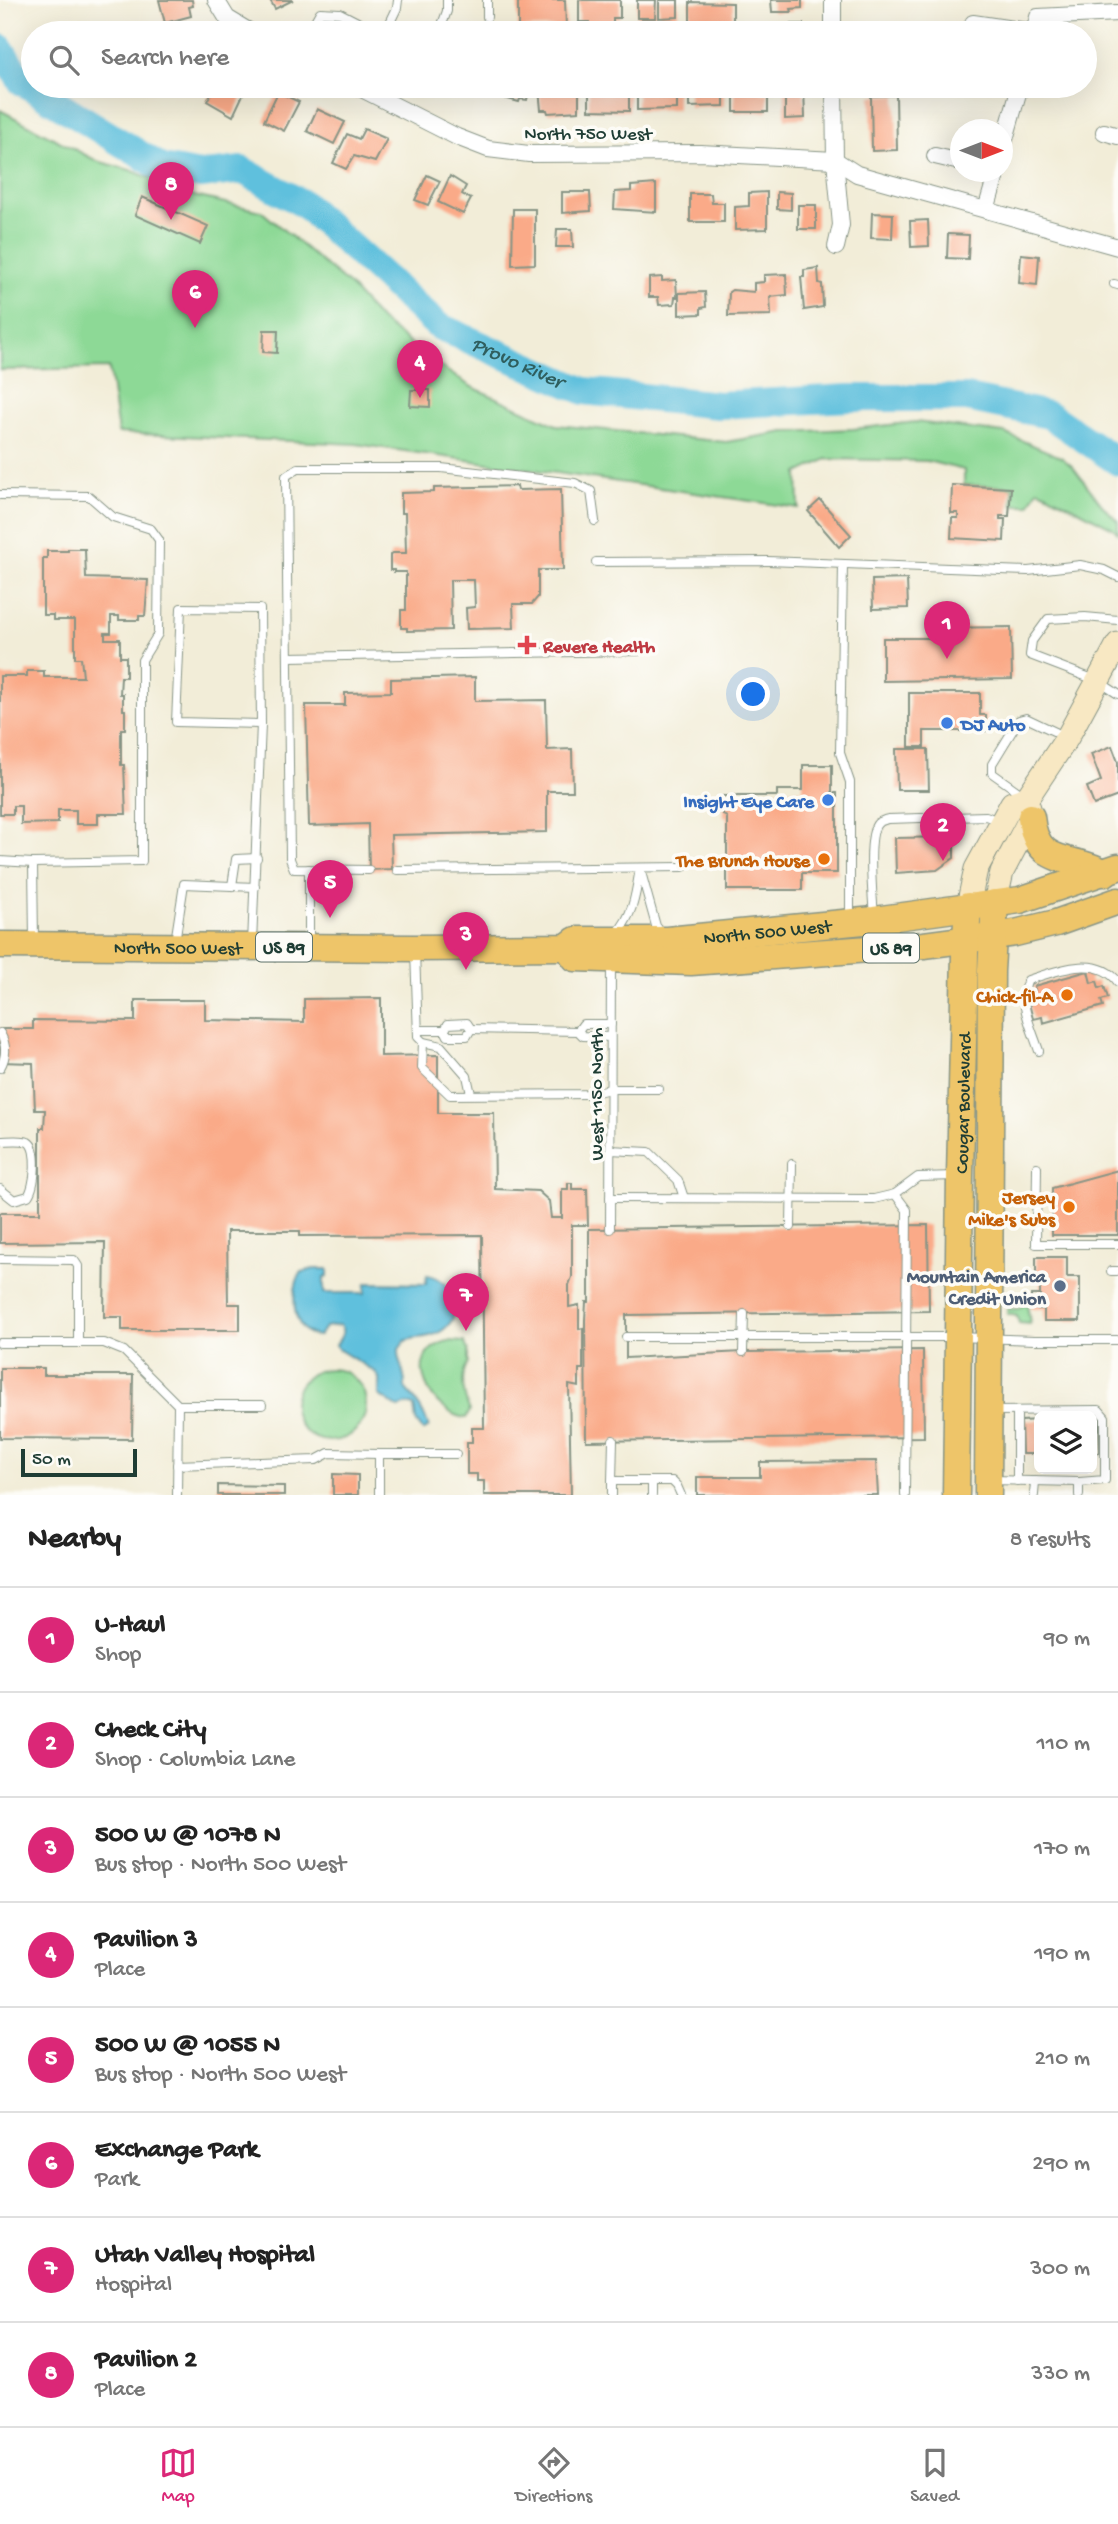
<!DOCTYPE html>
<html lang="en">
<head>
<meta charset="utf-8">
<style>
	body { margin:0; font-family:"Gochi Hand",sans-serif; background:#f6f6f6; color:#222 }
	.controls { position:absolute; right:21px; bottom:21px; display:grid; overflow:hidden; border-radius:10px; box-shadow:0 7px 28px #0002 }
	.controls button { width:63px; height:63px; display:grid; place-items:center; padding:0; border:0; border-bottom:2px solid #e0e0e0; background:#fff; color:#222; font:35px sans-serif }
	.compass { position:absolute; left:950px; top:119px; width:63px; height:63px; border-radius:50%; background:#fff; box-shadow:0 7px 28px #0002; rotate:90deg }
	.scale { position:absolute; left:21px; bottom:18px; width:116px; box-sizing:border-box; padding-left:7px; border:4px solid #1f3d34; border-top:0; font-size:19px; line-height:24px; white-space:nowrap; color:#1f3d34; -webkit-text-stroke:5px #fdfcf7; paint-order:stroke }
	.you { position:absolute; left:754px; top:695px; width:24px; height:24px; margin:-18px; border:5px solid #fff; border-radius:50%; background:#1a73e8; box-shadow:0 0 0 10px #1a73e833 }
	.badge { display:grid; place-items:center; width:46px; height:46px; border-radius:50%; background:#db2777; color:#fff; font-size:23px; font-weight:700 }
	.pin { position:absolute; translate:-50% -58px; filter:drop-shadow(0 2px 4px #0008) }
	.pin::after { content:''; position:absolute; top:37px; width:24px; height:21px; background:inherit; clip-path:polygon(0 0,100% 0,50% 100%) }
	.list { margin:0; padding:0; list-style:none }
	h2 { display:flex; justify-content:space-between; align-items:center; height:91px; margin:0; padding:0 28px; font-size:30px }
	h2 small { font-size:23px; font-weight:400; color:#767676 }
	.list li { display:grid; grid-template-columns:46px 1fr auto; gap:21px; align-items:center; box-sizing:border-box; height:105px; padding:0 28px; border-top:2px solid #e0e0e0 }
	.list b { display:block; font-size:26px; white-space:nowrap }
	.list p { margin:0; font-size:23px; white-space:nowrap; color:#767676 }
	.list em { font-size:23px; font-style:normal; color:#767676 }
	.icon { flex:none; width:38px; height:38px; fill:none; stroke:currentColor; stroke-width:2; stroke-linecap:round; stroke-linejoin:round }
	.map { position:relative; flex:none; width:1118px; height:1495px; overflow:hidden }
	.search { position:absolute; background:#fff; box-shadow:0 7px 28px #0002; left:21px; right:21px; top:21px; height:77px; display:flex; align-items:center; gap:18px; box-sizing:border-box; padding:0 24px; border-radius:38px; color:#767676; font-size:26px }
	.sheet { height:931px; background:#fff }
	nav { display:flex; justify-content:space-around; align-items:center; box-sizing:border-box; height:98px; border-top:2px solid #e0e0e0; background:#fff; font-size:19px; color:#767676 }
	nav a { display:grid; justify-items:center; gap:4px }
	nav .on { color:#db2777 }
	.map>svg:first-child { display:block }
	.green { fill:#8dd996; stroke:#568b65; stroke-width:2 }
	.water { fill:#5fc0dd; stroke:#3f7e88; stroke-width:2 }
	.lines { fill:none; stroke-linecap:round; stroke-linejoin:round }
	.river { stroke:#5fc0dd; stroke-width:28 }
	.building { fill:#faaa88 }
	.lane-casing { stroke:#889586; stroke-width:10 }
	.street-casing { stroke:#889586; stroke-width:18 }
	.secondary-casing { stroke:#889586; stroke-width:25 }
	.primary-casing { stroke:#889586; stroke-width:29 }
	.lane { stroke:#fff; stroke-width:8 }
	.street { stroke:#fff; stroke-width:16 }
	.secondary { stroke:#f8e8c3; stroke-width:23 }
	.primary { stroke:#eec569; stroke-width:26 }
	.health-dot { fill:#e0444e; stroke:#fdfcf7; stroke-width:2.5 }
	.shop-dot { fill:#3f7fe0; stroke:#fdfcf7; stroke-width:2.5 }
	.food-dot { fill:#e8710a; stroke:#fdfcf7; stroke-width:2.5 }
	.service-dot { fill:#5c6f8a; stroke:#fdfcf7; stroke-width:2.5 }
	.labels { text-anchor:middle; stroke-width:7; stroke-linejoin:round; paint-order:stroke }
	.shield { fill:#fdfcf7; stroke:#62766e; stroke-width:2 }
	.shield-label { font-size:18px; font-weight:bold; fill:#1f3d34 }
	.street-label { font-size:19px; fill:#1f3d34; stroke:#fdfcf7 }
	.health-label { font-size:19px; font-weight:bold; fill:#be3a42; stroke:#fdfcf7; text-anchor:start }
	.shop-label { font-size:19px; font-weight:bold; fill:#366cbe; stroke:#fdfcf7; text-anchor:start }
	.food-label { font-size:19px; font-weight:bold; fill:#c56008; stroke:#fdfcf7; text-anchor:end }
	.service-label { font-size:19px; font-weight:bold; fill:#4e5e75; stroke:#fdfcf7; text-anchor:end }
	.water-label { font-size:21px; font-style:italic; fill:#2f5e5e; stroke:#fdfcf7 }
</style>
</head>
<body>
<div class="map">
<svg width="1118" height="1495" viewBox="0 0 1118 1495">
	<rect width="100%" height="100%" fill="#fdfcf7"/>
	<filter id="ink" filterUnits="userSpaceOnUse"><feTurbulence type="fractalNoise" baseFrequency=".0143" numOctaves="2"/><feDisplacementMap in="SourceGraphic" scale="14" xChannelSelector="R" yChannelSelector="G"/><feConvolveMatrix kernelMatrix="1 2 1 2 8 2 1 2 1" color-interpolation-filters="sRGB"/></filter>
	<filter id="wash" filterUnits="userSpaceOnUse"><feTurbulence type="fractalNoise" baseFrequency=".00686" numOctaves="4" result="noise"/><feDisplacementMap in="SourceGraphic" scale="28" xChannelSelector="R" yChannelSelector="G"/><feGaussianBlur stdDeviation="1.57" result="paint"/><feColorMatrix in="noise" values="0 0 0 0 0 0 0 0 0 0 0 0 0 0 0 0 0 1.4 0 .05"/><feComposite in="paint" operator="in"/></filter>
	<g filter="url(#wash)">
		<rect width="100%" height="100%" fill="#f2edd8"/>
		<g class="green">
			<path d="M0,110l97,51 33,9 64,26 67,15 88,74 31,35 58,45 32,21 86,39 170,17 59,-10 68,-3 63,-7 88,11 57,24 12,10 29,38 16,16v12l-5,-5 -75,-39 -9,16h-16v-18l-49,-2v-15l-37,-9 -100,-2 -29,14 1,35 -443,-64 -238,-11 -9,-65 -109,2z"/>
			<path d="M1024,1303h3l3,21 -11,-1 -2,-7 -10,-2v-5h11l5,-4z"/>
			<path d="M448,1341l16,1 4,8v13c-9,13 -4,35 2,48l-4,7c-31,-2 -70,-63 -18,-77z"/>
			<circle cx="330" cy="1405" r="36"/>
		</g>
		<path class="water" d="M314,1269h14v7l-4,1v16h41l1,-10 60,1 1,-9c27,4 39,38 16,55 -12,9 -25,6 -38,11l-6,8c-1,14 7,24 6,39 11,12 19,23 24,39l-6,4 -7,-10 -2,-15 -7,-2 -9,4 -19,-13v-17l-4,-6 -37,-23 -2,-4c4,-8 10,-11 4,-20l-15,2 -6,9c-28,0 -30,-48 -17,-64z"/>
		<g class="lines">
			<path class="river" id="s1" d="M0,48l21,33 141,87 38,7 42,-5 63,35 133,121 146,65 134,14 131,-7h118l82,17 69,47"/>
		</g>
		<g id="blocks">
			<g class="building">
				<path d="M159,0h33l1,6 -4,1 2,9 -26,7z"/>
				<path d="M270,0h23l-18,9z"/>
				<path d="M526,0h39l1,27 -48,1v-26z"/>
				<path d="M579,0h41v18h-7v9h-24v-5h-10z"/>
				<path d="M637,0h19l-1,18h-18z"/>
				<path d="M659,0h19v17l-19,1z"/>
				<path d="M771,0h31v8l-11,1 1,3h-20z"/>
				<path d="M690,2l43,1v23l-43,-1z"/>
				<rect x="778" y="24" width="25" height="9"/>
				<path d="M215,86h32l-14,30 -26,-15z"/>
				<path d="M456,86h27l-5,13 -23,-11z"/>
				<path d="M495,86h35l-3,14 -7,-1 -1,3 -26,-7z"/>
				<path d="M689,86h35v20l-35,1z"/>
				<path d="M785,86h19l1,32 -20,1z"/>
				<path d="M677,87v22l-40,1v-22z"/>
				<path d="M761,87v6h7v19h-34v-24z"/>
				<path d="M579,88v23l-31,2 -1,-3h-6l-2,-21z"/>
				<path d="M589,89h40v22l-40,-1z"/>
				<path d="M278,92l21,10 -15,29 -20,-10z"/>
				<path d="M896,95l1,55 -25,1 -1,-55z"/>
				<path d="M317,109l28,13 -11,22 -27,-13z"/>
				<path d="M364,129l23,10 -12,23 -21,-6 -8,13 -13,-6 14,-29 12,5z"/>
				<path d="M427,175l13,6 -12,24 -13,-5z"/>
				<path d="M450,176l16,10 -4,8 9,5 -8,15 -25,-12z"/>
				<path d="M656,184v28l-42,-3 1,-17 16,-1v-5z"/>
				<path d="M562,192h28l1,19 -29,2z"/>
				<path d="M767,192v37l-32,1v-23l14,-1v-13z"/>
				<path d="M777,192l14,1v17l-14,-1z"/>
				<path d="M690,194h21l1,9h12v19h-34z"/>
				<path d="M142,197l66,29 -8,18 -65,-29z"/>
				<rect x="798" y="205" width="18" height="24"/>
				<path d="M513,209h22v55l-23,1z"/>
				<path d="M872,213l21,1 -1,25 -21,-1z"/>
				<path d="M928,220l1,26 -18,1 -1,-26z"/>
				<path d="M557,229h15l1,18h-17z"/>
				<path d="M948,234l21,1 -1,24 -21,-1z"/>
				<path d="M1021,254l18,2 -2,29 -18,-2z"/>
				<path d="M818,268l1,15 3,1 1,23 -19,3 -3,-33h3v-7z"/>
				<path d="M786,274l1,21 -17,2 1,18 -43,1 1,-24 3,-2 22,2v-9l10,-1v-7z"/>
				<path d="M662,277v4l14,-1 1,17h-2l-1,7 -15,1 -1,-8h-9v-19z"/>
				<path d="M705,292l1,15 -5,1v6l-22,1v-22z"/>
				<path d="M264,330h14l-1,23 -14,-1z"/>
				<path d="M411,390h19v17l-20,-1z"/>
				<path d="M952,485l59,3 -2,28h-9v3h5l-1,22 -53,-3 1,-20h6v-5h-7z"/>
				<path d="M517,486l1,4 43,-1 2,81h-25v27l-6,7h-19l1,24 -47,1 -1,-21 9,-1 -1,-27h-24l1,50 -44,1v-3h-6v-18h5v-38h-12v-2h-4v-15l3,-2h13l-1,-40h-4v-20l33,-1v-4z"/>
				<path d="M820,500l31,35 -12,12 -31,-36z"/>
				<path d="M68,549h17l1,29 62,2 -3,36h-6v4h-20v-4h-8v17h-6v6h15v18h6v20h-5l-1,17h3v16h2v19h-4v36h3l2,49h-28v10h-22v-14h-18v13l-37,1v-18h-8v8h-13v-138h27v-5h17v6h39l-2,-19h-6v-38h-22v-5h-10v-57h4v-7h21z"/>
				<path d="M907,579l1,29 -35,1 -1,-29z"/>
				<path d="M1011,627l1,52 -129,2v-43h49v-10z"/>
				<path d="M475,677v24l71,-1 1,50 25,-1 1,42h-26v41l-156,3 1,34 -23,1 -1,-46 -59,2 -3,-121h39v-12l46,-1v-13z"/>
				<path d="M909,693h71v22h6v16h-62v16h-15z"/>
				<path d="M1112,746l6,16v34l-24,9 -7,-18 14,-6 -10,-27z"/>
				<path d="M896,749h32l1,41h-32z"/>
				<path d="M803,765h29v28h5v80h-35v17h-75v-73l-4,-2v-19h54v-6h26z"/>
				<path d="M954,837v21l-17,12 -41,3 -1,-35z"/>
				<path d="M1088,971l3,12 6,-2 2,7 5,-2 4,12 -7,2 2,6 -60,17 -1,-6 -9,2 -7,-27 9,-2 -1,-4z"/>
				<path d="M381,998v58l57,-1v58h56l1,76 43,2 11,10 2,17h11v-29h6v-6h4v6h15l1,36h-16v52l-3,8v22l10,-2v24l4,-1v41h-4v18l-10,-2 2,110h-87v-14h-7v-7h-10v-32h5v-14h12l-2,-193 -182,1v-5h-73l1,73h12v26h-118v-13h-18l1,-75 -105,1v-30h40v-85h4l1,-18h-10l-2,-47 -33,-1v-33h33v-9l102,1v-21h70v20l99,2v-23z"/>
				<path d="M1118,1170v65h-66v-47z"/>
				<path d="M928,1225l1,86 -303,4v43l117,-6 180,-2 1,87 -338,4 -1,-121 1,-18h3v-73z"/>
				<path d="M1036,1257h31v20h13v44h-36v-12h-13v-14h9v-17h-4z"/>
				<path d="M0,1368h44v7h89l-1,64 -132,-1z"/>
				<path d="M1092,1419h7l1,34h-8z"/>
				<path d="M1039,1420v34h-17l-1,-33z"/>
				<path d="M876,1461l2,34h-181v-18h63v-15z"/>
				<path d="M333,1474l25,1v20h-25z"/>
				<path d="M218,1485l66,1v9h-66z"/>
			</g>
		</g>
	</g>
	<g filter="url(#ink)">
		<use href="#blocks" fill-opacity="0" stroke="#889586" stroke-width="2"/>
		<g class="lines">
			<g class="lane-casing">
				<g id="lane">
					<path d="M487,17v-17"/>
					<path d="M308,33l12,-21 20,1 39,20"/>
					<path d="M385,33l12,-25 1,-8"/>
					<path d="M439,33l8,-22v-11"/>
					<path d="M1114,284l4,1"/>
					<path d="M0,495l89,1 24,21 38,12 8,11 -1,94 -16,26v201l-109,2 1,78"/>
					<path d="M596,562l172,-1 260,10 52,-6 24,5 14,7"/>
					<path d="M843,564l-3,189 10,29v138"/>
					<path d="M1118,620l-33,-3 -37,2 -16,22 -2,14 68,26 20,13"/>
					<path d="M288,657l350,-6"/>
					<path d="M1023,795l-31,-22v-9l27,-44 7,-2 38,18"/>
					<path d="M0,861l33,2"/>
					<path d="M369,870l-75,-1 -4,-10 -4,-383 12,-8h143l134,15 16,8 4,30"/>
					<path d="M397,870l286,-3"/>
					<path d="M641,872l15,54 7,9"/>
					<path d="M232,886l4,-27 21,-1"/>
					<path d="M874,917c-1,-17 -8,-83 4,-94 1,-1 9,-4 10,-4l98,-3 12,5"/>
					<path d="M617,933c17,-19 19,-41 23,-65"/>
					<path d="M175,942l9,-58 71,3"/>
					<path d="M309,943v-74"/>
					<path d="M252,944l9,-220 -1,-115 -79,-1 -5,114 85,2"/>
					<path d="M415,951l3,86 5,5 -1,26 28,27 139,-1 21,-5h49"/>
					<path d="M471,1029l107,2 5,5 27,1"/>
					<path d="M418,1030h27l3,6h19l4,-7 -4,-6 -19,1 -3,6"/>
					<path d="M578,1031l5,-7h28"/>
					<path d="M0,1033c7,12 7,23 0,35"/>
					<path d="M423,1042l18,4 26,30 4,18"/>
					<path d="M1039,1051c-7,-22 -22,-50 -11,-71 28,-9 69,-26 90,2"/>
					<path d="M0,1141c8,0 21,-2 28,1 11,6 7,45 0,54l-14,4 -14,-11"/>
					<path d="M610,1150l39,2 29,28 6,18"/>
					<path d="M1037,1167l-1,77h82"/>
					<path d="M610,1198l264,1 21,-5"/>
					<path d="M791,1227l1,-63"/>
					<path d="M610,1229l1,-266"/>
					<path d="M0,1259l74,1 4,6v77"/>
					<path d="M1111,1271h7"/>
					<path d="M626,1337h333l75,3h84"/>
					<path d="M0,1343h104l20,8 54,54"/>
					<path d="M743,1352l1,-38"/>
					<path d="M992,1411l107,-1 6,7v63l-26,2"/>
					<path d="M1017,1411v70"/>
					<path d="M177,1465l139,-5 13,-7 50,1"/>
					<path d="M991,1480l88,2v13"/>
					<path d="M612,1481l1,-41"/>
					<path d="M177,1495l1,-90h84"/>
					<path d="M379,1495v-41h77"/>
					<path d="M612,1495v-14h60l5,5 4,9"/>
					<path d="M652,1495v-14"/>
					<path d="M905,1495l2,-285 -12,-16 23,-17 39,-1"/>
					<path d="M1034,1495l1,-14"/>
				</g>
			</g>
			<g class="street-casing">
				<g id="street">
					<path d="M216,0l11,18 25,15"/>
					<path d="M833,0v33"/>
					<path d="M973,23l61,9"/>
					<path d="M1034,33l4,-16 80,-4"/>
					<path d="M356,86l101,51 31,12 41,5 171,-1 135,7 22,14 261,73"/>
					<path d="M834,86l1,74 6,65 -5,22"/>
					<path d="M1104,132l14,4"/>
					<path d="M1002,150l18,-64"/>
					<path d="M935,156l25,6"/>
					<path d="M986,210l11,-38"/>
				</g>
			</g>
			<g class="secondary-casing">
				<g id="secondary">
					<path d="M995,903l7,-31 29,-55 -2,-9"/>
					<path d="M968,906l8,-37 36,-66 15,-5 40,-60 51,-94"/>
				</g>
			</g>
			<g class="primary-casing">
				<g id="primary">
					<path d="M1031,817c5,52 41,37 74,56"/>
					<path id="s2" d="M0,945l415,3 152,-1 9,-7h91l207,-20 146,-20 98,-33"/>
					<path d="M568,948l7,10 116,4 233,-17 91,-12 41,-10 62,-22"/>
					<path id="s3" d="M956,1495l4,-319 5,-223 3,-47"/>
					<path d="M988,1495l3,-524 4,-68"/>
				</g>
			</g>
			<use href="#lane" class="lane"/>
			<use href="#street" class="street"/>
			<use href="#secondary" class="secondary"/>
			<use href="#primary" class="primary"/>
		</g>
	</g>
	<path class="health-dot" d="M523.5 634.5h7v7h7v7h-7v7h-7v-7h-7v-7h7z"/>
	<g class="shop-dot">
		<circle cx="947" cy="723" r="7"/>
		<circle cx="828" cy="800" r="7"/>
	</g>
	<g class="food-dot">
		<circle cx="824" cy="859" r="7"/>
		<circle cx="1067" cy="995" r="7"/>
		<circle cx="1069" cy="1207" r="7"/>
	</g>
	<circle class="service-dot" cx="1060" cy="1286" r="7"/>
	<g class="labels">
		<g class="shield">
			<rect x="256" y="932.5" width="56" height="29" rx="5"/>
			<rect x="863" y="933.5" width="56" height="29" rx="5"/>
		</g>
		<g class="shield-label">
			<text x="284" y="953">US 89</text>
			<text x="891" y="954">US 89</text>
		</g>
		<g class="street-label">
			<text x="588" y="139">North 750 West</text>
			<text dy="7" stroke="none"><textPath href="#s2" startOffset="770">North 500 West</textPath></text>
			<text dy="7" stroke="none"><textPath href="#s2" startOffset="178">North 500 West</textPath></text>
			<text transform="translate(595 1094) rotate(-90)" y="7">West 1150 North</text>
			<text dy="7" stroke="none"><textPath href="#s3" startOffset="392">Cougar Boulevard</textPath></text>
		</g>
		<g class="health-label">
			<text x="543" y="652">Revere Health</text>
		</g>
		<g class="shop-label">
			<text x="961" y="730">DJ Auto</text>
			<text x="814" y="807" text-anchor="end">Insight Eye Care</text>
		</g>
		<g class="food-label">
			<text x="810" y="866">The Brunch House</text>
			<text x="1053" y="1002">Chick-fil-A</text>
			<text x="1055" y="1203">Jersey<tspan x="1055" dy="22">Mike's Subs</tspan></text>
		</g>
		<g class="service-label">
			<text x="1046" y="1282">Mountain America<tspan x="1046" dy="22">Credit Union</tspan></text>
		</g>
		<g class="water-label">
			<text dy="7" stroke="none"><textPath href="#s1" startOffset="625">Provo River</textPath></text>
		</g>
	</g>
</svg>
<div class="controls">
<button><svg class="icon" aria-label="layers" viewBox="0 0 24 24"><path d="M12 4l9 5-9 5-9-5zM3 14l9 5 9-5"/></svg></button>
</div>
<svg class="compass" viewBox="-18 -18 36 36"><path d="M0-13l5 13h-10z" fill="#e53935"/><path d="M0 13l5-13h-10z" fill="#767676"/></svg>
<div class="scale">50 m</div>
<div class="you"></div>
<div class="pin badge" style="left:947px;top:659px">1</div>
<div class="pin badge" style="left:943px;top:861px">2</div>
<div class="pin badge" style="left:466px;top:970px">3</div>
<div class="pin badge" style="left:420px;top:398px">4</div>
<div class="pin badge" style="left:330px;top:918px">5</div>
<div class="pin badge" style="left:195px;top:328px">6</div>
<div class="pin badge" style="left:466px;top:1331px">7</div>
<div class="pin badge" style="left:171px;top:220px">8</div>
<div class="search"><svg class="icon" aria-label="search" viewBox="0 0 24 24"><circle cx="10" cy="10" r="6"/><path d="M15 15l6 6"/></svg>Search here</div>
</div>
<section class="sheet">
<h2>Nearby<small>8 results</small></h2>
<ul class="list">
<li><span class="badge">1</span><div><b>U-Haul</b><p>Shop</p></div><em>90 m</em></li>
<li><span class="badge">2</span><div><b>Check City</b><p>Shop · Columbia Lane</p></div><em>110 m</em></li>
<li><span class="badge">3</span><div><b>500 W @ 1078 N</b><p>Bus stop · North 500 West</p></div><em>170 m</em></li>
<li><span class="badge">4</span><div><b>Pavilion 3</b><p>Place</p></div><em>190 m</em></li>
<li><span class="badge">5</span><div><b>500 W @ 1055 N</b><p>Bus stop · North 500 West</p></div><em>210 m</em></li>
<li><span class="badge">6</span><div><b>Exchange Park</b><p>Park</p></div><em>290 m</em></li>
<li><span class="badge">7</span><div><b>Utah Valley Hospital</b><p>Hospital</p></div><em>300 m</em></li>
<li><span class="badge">8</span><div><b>Pavilion 2</b><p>Place</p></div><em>330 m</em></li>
</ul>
</section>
<nav>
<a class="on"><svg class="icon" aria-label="map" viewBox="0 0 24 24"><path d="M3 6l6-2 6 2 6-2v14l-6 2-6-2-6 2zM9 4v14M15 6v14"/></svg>Map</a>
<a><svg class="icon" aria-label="directions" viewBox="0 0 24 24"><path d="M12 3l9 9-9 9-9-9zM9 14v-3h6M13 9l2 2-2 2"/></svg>Directions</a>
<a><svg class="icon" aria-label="saved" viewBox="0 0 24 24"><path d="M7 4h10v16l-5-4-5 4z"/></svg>Saved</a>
</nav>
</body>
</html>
